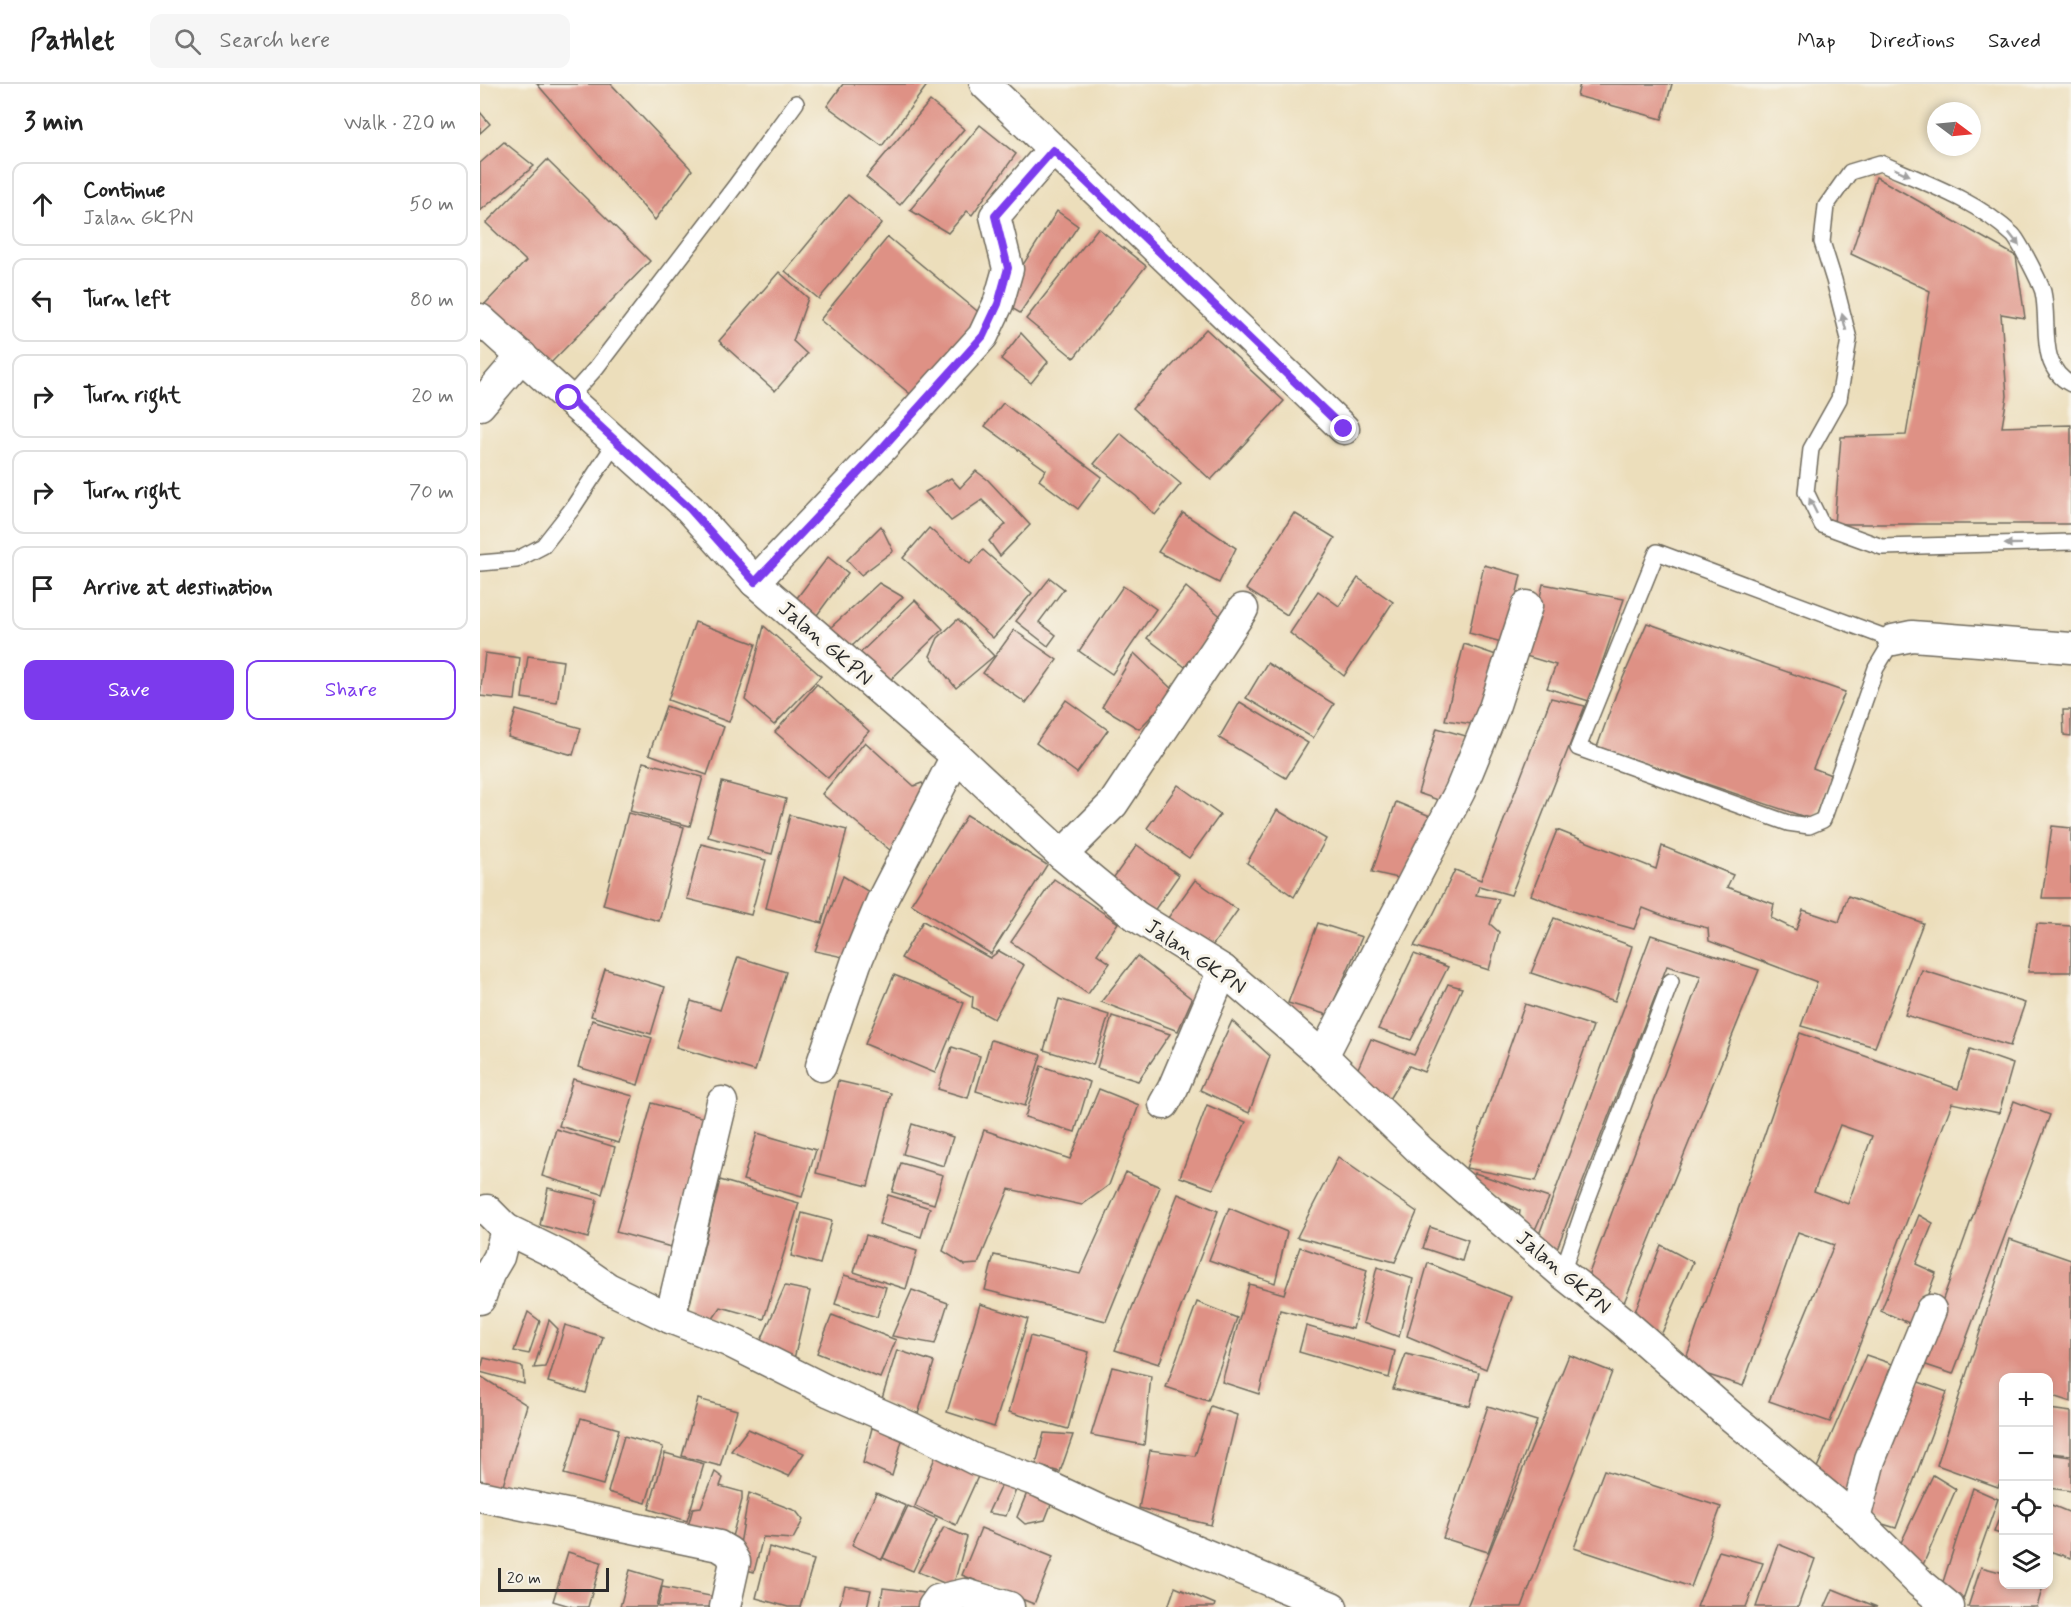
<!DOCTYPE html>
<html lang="en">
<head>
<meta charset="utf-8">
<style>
	body { margin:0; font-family:Mynerve,sans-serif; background:#f6f6f6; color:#222 }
	.controls { position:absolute; right:18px; bottom:18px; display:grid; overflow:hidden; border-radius:12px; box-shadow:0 3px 9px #0003 }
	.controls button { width:54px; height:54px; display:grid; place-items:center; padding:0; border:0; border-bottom:2px solid #e0e0e0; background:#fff; color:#222; font:30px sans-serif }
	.compass { position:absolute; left:1447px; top:18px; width:54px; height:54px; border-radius:50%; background:#fff; box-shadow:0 3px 9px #0003; rotate:106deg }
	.scale { position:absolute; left:18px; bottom:15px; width:111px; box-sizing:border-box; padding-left:6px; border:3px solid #2b2b2b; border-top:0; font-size:16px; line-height:21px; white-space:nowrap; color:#2b2b2b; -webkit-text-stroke:4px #f7f3e8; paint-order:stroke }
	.stop { position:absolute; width:18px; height:18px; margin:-14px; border:4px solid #7c3aed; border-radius:50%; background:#fff }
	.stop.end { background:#7c3aed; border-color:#fff; box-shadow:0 2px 6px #0008 }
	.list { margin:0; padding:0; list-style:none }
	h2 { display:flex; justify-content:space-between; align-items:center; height:78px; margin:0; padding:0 24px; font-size:26px }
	h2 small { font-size:20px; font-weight:400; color:#767676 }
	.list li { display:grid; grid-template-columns:39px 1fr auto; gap:18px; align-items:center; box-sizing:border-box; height:84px; margin:0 12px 12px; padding:0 12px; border:2px solid #e0e0e0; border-radius:12px }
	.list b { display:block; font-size:22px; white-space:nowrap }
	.list p { margin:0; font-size:20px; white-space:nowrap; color:#767676 }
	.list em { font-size:20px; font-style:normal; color:#767676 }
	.actions { display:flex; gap:12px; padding:18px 24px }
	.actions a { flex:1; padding:14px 0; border:2px solid #7c3aed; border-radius:12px; text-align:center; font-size:21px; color:#7c3aed }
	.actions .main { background:#7c3aed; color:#fff }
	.icon { flex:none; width:33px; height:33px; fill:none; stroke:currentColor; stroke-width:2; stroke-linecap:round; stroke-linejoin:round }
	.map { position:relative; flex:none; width:1591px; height:1523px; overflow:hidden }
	header { display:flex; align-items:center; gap:36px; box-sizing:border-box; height:84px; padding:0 30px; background:#fff; border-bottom:2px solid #e0e0e0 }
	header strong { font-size:28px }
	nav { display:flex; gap:33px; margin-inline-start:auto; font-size:21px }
	.search { width:420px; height:54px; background:#f6f6f6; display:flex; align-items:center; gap:15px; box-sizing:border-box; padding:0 21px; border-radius:12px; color:#767676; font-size:22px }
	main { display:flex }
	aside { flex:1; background:#fff }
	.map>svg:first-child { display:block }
	.building { fill:#de9185; fill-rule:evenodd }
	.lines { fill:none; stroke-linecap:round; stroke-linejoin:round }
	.service-casing { stroke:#6f6a5d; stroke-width:18 }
	.minor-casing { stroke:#6f6a5d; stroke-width:33 }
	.service { stroke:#fff; stroke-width:15 }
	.minor { stroke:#fff; stroke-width:30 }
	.oneway { fill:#a0a0a0 }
	.route { stroke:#7c3aed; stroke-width:8 }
	.labels { text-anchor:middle; stroke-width:6; stroke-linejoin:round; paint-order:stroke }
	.street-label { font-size:21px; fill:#2b2b2b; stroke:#f7f3e8 }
</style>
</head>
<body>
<header>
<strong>Pathlet</strong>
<div class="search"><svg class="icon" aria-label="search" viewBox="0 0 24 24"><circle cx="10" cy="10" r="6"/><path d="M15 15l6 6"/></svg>Search here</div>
<nav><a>Map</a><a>Directions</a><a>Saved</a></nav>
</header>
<main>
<aside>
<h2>3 min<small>Walk · 220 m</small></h2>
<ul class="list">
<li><svg class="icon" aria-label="ahead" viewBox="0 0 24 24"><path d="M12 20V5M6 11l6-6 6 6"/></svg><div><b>Continue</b><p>Jalan GKPN</p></div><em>50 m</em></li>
<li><svg class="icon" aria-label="left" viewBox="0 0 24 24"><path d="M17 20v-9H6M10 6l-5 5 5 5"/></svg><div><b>Turn left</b></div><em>80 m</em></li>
<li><svg class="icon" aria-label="right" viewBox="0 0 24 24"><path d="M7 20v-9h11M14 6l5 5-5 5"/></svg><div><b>Turn right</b></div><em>20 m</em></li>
<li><svg class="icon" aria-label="right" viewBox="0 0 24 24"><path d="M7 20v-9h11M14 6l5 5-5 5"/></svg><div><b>Turn right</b></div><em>70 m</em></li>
<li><svg class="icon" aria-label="arrive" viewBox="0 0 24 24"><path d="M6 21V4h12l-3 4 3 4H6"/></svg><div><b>Arrive at destination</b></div></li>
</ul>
<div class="actions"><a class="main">Save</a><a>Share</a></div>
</aside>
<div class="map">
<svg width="1591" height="1523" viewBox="0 0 1591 1523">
	<rect width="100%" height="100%" fill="#f7f3e8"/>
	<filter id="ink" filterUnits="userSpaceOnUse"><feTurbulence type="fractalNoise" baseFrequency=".0167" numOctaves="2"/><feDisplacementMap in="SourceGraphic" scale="12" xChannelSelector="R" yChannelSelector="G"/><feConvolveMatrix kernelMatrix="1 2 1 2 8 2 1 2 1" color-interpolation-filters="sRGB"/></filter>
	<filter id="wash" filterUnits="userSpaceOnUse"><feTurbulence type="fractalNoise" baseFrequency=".008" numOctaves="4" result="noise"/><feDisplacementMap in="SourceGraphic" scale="24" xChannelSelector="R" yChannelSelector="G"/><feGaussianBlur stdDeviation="1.35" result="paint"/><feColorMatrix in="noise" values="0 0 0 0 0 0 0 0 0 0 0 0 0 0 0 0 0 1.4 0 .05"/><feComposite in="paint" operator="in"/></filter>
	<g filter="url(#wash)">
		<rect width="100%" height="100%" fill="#ecdebb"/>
		<g id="blocks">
			<g class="building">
				<path d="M57,0h74l81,86 -37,50z"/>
				<path d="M363,0h85l-46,62 -55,-40z"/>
				<path d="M1100,0h92l-10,35 -85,-23z"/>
				<path d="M450,17l34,28 -64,76 -34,-28z"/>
				<path d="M0,28l10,12 -10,9z"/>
				<path d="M500,41l36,29 -44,61 -5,-4 -19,22 -38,-23z"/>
				<path d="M24,58l30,24 -54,45v-48z"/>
				<path d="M67,76l103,101 -104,107 -63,-62 43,-45 -40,-38z"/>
				<path d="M1396,93l140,79 9,62 -24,-4 6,82 -5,31 69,-2v99h-237l7,-87 65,-2 24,-144 -79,-37z"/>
				<path d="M368,111l34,28 -63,76 -34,-28z"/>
				<path d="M577,127l21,15 -58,87 -20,-12z"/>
				<path d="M618,144l48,38 -72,92 -48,-39z"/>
				<path d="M408,153l100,83 -68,82 -100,-82z"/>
				<path d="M299,188l29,26 -15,43 14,13 -32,37 -56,-50z"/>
				<path d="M726,245l78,72 -73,79 -78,-72z"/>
				<path d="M541,249l27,29 -17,21 -30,-24z"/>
				<path d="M523,319l99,74 -24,32 -39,-29 7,-10 -61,-44z"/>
				<path d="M640,349l61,51 -26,31 -19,-19 -42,-32z"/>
				<path d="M496,387l12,9 42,45 -30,31 -11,-15 17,-17 -24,-24 -31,21 -26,-29 26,-14 9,10z"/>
				<path d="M703,429l53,35 -17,35 -61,-31z"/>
				<path d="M814,429l41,25 -48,77 -41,-26z"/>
				<path d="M401,442l12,25 -32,24 -14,-15z"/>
				<path d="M449,444l41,36 13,-14 49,43 -39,45 -90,-80z"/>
				<path d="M348,473l20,16 -39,53 -19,-19z"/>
				<path d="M1004,481l37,10 -16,68 -36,-10z"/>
				<path d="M570,494l14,11 -25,33 17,13 -8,11 -32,-25z"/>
				<path d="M878,494l35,24 -49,74 -54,-43 28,-42 21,15z"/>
				<path d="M399,499l24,14 -54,52 -19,-21z"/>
				<path d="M1063,500l81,15 -35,102 -42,-13 9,-23 -30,-9z"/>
				<path d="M643,502l33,23 -44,65 -33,-23z"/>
				<path d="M706,503l38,32 -39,48 -38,-29z"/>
				<path d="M435,516l28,29 -57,55 -28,-29z"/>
				<path d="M478,535l36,37 -38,32 -26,-32 8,-18z"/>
				<path d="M215,538l61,22 -27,78 -61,-22z"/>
				<path d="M1167,539l198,69 -32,76 18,7 -17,45 -217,-73 19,-53z"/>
				<path d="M284,542l57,50 -47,49 -29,-25z"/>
				<path d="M534,546l43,30 -31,43 -43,-30z"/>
				<path d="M984,560l35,12 -21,69 -33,-5z"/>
				<path d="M5,569l35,5 -5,42 -35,-4z"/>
				<path d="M654,569l41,39 -36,37 -37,-22z"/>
				<path d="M48,572l35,5 -6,42 -35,-5z"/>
				<path d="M787,579l67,41 -21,34 -67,-40z"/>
				<path d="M337,600l52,47 -41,47 -53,-46z"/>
				<path d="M1071,614l34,8 -74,189 -32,-9 -3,9 23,4 -9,25 9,8 -10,38 -75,-24 19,-31 22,-45 26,10z"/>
				<path d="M586,616l42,30 -31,43 -41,-30z"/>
				<path d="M760,618l68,41 -22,35 -67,-40z"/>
				<path d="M186,622l58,21 -17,48 -58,-21z"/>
				<path d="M36,626l65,18 -8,27 -65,-18z"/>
				<path d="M1583,626h8v26l-7,-1z"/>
				<path d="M957,644l29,8 -19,67 -29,-10z"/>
				<path d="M385,658l49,44 8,-3 7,10 -38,58 -69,-57z"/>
				<path d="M163,678l60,15 -13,49 -60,-15z"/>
				<path d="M242,698l64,17 -14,55 -64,-17z"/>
				<path d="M698,701l42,30 -31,43 -42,-30z"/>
				<path d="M916,718l39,16 -33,61 -30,-7z"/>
				<path d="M797,726l49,29 -32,58 -47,-34z"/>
				<path d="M148,729l56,14 -25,94 -56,-16z"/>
				<path d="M310,731l57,15 -25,93 -56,-15z"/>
				<path d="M487,731l80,50 -56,89 -80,-50z"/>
				<path d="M1572,742l19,2v70h-29z"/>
				<path d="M1077,746l99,39 6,-23 71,29 -6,12 47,17 -3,14 25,12 7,-20 36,12 9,-26 75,27 -48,124 -74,-21 16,-44 -108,-41 -1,-13 -37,-9 -28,-11 -9,21 -54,-15 -49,-19z"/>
				<path d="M221,760l65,16 -15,55 -64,-16z"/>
				<path d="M657,761l42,30 -30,43 -43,-30z"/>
				<path d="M363,792l36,22 -27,61 -37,-8z"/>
				<path d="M574,795l64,44 -21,31 13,9 -22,31 -77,-52z"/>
				<path d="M715,796l43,30 -31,43 -42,-31z"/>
				<path d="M1074,834l78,28 -17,55 -84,-28z"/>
				<path d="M443,837l67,37 9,-7 25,14 -30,54 -22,-12 1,-10 -72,-39z"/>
				<path d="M838,839l44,14 -34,78 -40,-12z"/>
				<path d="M1557,840l34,2v46h-43z"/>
				<path d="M1171,851l108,35 -136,335 -38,-21 116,-308 -34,-10 -111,285 -19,-11z"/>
				<path d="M934,870l34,13 -37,73 -33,-11z"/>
				<path d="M657,872l55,43 -14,32 -77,-29z"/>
				<path d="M258,873l48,15 -31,99 -79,-24 15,-46 29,9z"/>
				<path d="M125,885l60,18 -14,47 -60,-18z"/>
				<path d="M1442,886l103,33 -15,43 -105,-31z"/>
				<path d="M414,891l70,28 -29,70 -70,-29z"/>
				<path d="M968,900l14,4 -38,84 -15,-6 -23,38 -31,-29 16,-36 43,16z"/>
				<path d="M579,915l50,16 -16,50 -49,-15z"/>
				<path d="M1045,920l68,22 -57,155 -70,-13z"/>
				<path d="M632,932l58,18 -32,47 -41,-13z"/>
				<path d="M112,936l60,18 -14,47 -60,-18z"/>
				<path d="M752,937l38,35 -21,57 -49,-23z"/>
				<path d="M1320,949l158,56 12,-40 43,15 -14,49 -47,-10 -122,319 -61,-21 65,-156 -36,-13 -55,154 -60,-19zM1360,1041l32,11 -24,68 -34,-13z"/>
				<path d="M511,956l50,15 -16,51 -49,-15z"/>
				<path d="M472,963l28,9 -12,42 -30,-9z"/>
				<path d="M561,982l49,16 -15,50 -50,-15z"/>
				<path d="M93,995l60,17 -14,47 -60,-17z"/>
				<path d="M358,997l53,12 -23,93 -52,-13z"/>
				<path d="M619,1005l40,16 -30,80 -27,20 -73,-16 -31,75 -13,1 -22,-14 41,-121 86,29z"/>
				<path d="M1534,1017l36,14 -97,259 -33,-11z"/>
				<path d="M172,1019l56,16 -37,128 -55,-15z"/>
				<path d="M727,1021l39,17 -33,67 -33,-12z"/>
				<path d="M432,1040l41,13 -9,29 -41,-12z"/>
				<path d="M76,1045l59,18 -13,47 -60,-18z"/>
				<path d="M277,1049l59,17 -14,47 -59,-17z"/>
				<path d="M858,1073l79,55 -22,50 -98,-25z"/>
				<path d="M421,1079l42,12 -9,29 -42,-12z"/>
				<path d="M646,1088l34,15 -54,134 -121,-31 9,-35 86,19z"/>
				<path d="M995,1089l74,25 -15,34 -16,-7 2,-14 -50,-29z"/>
				<path d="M240,1096l79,23 -35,116 -43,-12 -9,13 -24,-8z"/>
				<path d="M68,1104l49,12 -9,38 -48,-13z"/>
				<path d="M698,1110l40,17 -59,153 -44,-14z"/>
				<path d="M408,1111l42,13 -9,29 -42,-13z"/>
				<path d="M749,1124l58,24 -12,51 -66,-23z"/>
				<path d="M322,1129l30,8 -12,43 -29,-8z"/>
				<path d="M1439,1131l14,8 -17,41 20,9 -20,53 -35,-15z"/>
				<path d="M950,1143l38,13 -6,21 -39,-13z"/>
				<path d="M386,1151l51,16 -11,38 -52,-17z"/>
				<path d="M1530,1155l61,21v142l-22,-7v-18l-45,1v95l-6,14 -61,-22z"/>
				<path d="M1181,1161l32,17 -35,80 -27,-20z"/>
				<path d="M820,1163l67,23 -14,59 -73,-19 -21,84 -37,-12 27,-98 35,10z"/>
				<path d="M948,1179l83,34 -25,72 -79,-33z"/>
				<path d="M897,1183l36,12 -14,58 -36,-14z"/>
				<path d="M364,1191l42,12 -9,30 -42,-13z"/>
				<path d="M305,1202l25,5 -16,68 -35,-14z"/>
				<path d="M432,1206l36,13 -13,41 -43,-8z"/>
				<path d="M717,1218l40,16 -29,83 -42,-14z"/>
				<path d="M500,1220l48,15 -34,108 -47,-15z"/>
				<path d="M48,1228l12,9 -11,33 -15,-3z"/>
				<path d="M352,1231l64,25 -16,38 -63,-25z"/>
				<path d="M69,1236l9,9 -13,38 -11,1z"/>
				<path d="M85,1241l38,12 -17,56 -38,-11z"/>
				<path d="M826,1242l89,25 -6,27 -90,-26z"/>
				<path d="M550,1252l59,16 -21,77 -59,-17z"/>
				<path d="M417,1266l37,12 -16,52 -37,-12z"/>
				<path d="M926,1270l73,18 -9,34 -77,-17z"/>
				<path d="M1089,1271l43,17 -90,235h-55z"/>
				<path d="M1386,1271l32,11 -52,131 -30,-27z"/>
				<path d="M4,1274l39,9 1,17 -44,-12z"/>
				<path d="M632,1283l39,9 -7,69 -53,-10z"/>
				<path d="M0,1292l47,29 -28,94 -19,-5z"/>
				<path d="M1430,1295l37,13 -51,136 -33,-10z"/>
				<path d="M218,1315l39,11 -17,56 -38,-10z"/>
				<path d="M731,1322l26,9 -26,110 -72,-17 11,-58 45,6z"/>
				<path d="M1008,1322l49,15 -49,131 -45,-14z"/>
				<path d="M1569,1325l22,3v43l-22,-2z"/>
				<path d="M101,1334l38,11 -16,56 -39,-11z"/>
				<path d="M392,1344l31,9 -11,39 -29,-13z"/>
				<path d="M268,1345l56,24 -15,23 -58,-25z"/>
				<path d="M564,1349l29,2 -13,37 -24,-7z"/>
				<path d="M144,1352l39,11 -17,56 -38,-11z"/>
				<path d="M459,1364l41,24 -24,53 -41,-19z"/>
				<path d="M185,1369l39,11 -17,57 -38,-12z"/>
				<path d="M1569,1370l22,3v34l-22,-3z"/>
				<path d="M1124,1386l117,37 -30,80 -117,-39z"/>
				<path d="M235,1388l8,6 -3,8 22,6v8l-12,44 -43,-14 6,-22 8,-1z"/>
				<path d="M1453,1391l23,14 -37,85 -22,-23z"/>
				<path d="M524,1395l14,4 -12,33 -18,-3z"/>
				<path d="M549,1404l25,9 -9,23 -20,4 -8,-7z"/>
				<path d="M1493,1404l25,11 -37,106 -19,-20z"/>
				<path d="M269,1409l47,18 7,9 -10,19 -30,-2 -9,35 -18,-5z"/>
				<path d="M396,1409l30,13 -24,53 -30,-14z"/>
				<path d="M1569,1420l22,9v45l-22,-7z"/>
				<path d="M428,1422l29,13 -24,52 -30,-13z"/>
				<path d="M1523,1423h1v28l-10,-3z"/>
				<path d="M464,1443l23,10 -14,50 -35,-15z"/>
				<path d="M501,1444l72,29 -19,47 -72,-29z"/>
				<path d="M1298,1460l37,15 -17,48h-42z"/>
				<path d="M289,1463l45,13 -14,47h-12l-32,-9z"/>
				<path d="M1239,1467l44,12 -17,44h-49z"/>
				<path d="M88,1468l33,10 -13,45h-15l-20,-6z"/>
				<path d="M1501,1483l23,6v11l39,2 -6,21h-69z"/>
				<path d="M150,1486l33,10 -7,27h-36z"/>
				<path d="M365,1502l26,4 -4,17h-28z"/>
				<path d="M182,1503l59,11 -1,9h-62z"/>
				<path d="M695,1503l40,17 -1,3h-46z"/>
				<path d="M403,1504l41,5 -4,14h-40z"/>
				<path d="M1353,1505l44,18h-52z"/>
			</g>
		</g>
	</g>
	<g filter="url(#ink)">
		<use href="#blocks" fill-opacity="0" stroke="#6f6a5d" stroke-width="1.5"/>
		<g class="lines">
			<g class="service-casing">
				<g id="service">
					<path d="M1591,300c-34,-17 -21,-61 -28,-92 -2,-8 -24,-51 -30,-57 -37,-35 -87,-52 -133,-72l-30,9 -24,34 -4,36 12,38 15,59 -10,60 -28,50 -5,43 16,33 60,22 189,-5"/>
					<path d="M89,314l27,-30 140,-183 60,-82"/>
					<path d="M1177,468l236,88 -17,28 -53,152 -14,6 -21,-3 -210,-75z"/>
					<path d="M0,479l36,-3 27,-14 29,-37 44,-67"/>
					<path d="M1082,1189l23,-67 86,-225"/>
				</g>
			</g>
			<g class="minor-casing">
				<g id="minor">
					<path d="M505,0l359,345"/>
					<path d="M0,235l210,190 65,73 201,174 106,99 74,61 87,54 100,86 98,95 141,122 58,46 107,94 128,106 65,64 29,24"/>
					<path d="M0,321l42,-49"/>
					<path d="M275,498l129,-136 99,-110 15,-32 10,-35 -13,-53 58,-67"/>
					<path d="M1413,556l19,-4 159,12"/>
					<path d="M582,771l51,-51 130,-195"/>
					<path d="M843,972l137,-265 34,-83 33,-102"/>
					<path d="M341,982l35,-103 26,-63 74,-144"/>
					<path d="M684,1020l9,-16 50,-118"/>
					<path d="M26,1145l57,28 45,31 62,30 58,23 102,51 80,35 66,33 63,22 60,28 233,97"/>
					<path d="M0,1215l9,-25 10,-17 7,-28 -19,-19"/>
					<path d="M190,1234l52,-216"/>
					<path d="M0,1412l239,50 10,6 6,10 -10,45"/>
					<path d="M1375,1435l15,-59 61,-150"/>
					<path d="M453,1523l5,-7 27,-6 44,13"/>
				</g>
			</g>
			<use href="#service" class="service"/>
			<use href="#minor" class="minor"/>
		</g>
		<defs><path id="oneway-solid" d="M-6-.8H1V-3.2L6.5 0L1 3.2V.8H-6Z" transform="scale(1.5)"/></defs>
		<g class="oneway">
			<use href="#oneway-solid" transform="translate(1422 88) rotate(24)"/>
			<use href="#oneway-solid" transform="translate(1534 155) rotate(52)"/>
			<use href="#oneway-solid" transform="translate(1364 238) rotate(-104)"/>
			<use href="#oneway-solid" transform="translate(1333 422) rotate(-116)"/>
			<use href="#oneway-solid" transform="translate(1533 460) rotate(179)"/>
		</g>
	</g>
	<g class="lines" filter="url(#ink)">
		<path class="route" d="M89,314l121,111 65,73 129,-136 99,-110 15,-32 10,-36 -13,-52 58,-66 291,279"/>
	</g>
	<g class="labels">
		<g class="street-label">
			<text transform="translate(346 559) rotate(41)" y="7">Jalan GKPN</text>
			<text transform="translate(716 872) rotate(34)" y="7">Jalan GKPN</text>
			<text transform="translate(1084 1188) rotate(40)" y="7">Jalan GKPN</text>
		</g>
	</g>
</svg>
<div class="controls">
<button>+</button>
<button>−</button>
<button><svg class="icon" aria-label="locate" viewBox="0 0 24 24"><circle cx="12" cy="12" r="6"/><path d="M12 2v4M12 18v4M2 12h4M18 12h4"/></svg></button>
<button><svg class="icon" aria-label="layers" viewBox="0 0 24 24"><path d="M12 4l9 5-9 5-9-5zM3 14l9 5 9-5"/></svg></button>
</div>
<svg class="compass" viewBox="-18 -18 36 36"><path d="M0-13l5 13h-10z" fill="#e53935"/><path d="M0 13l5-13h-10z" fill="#767676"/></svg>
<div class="scale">20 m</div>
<div class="stop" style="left:89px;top:314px"></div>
<div class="stop end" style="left:864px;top:345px"></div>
</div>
</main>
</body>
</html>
